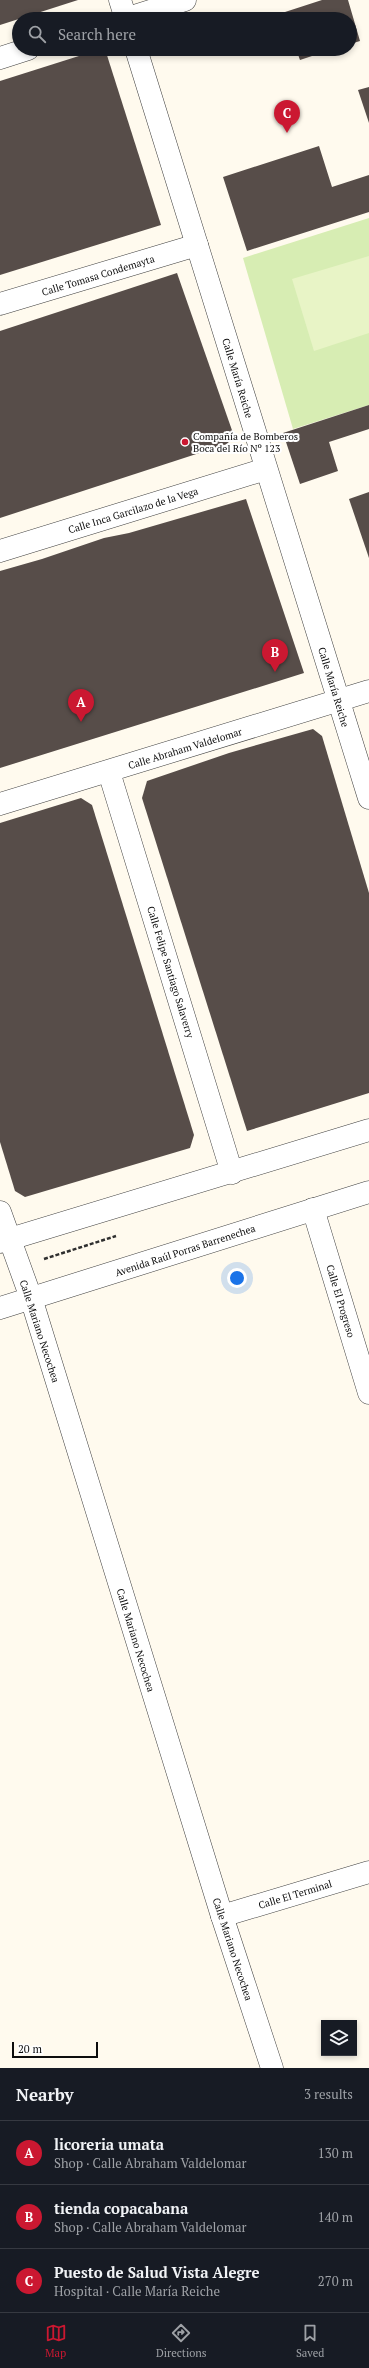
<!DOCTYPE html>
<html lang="en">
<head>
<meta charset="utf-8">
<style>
	body { margin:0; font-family:"PT Serif",serif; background:#20242c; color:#f1f3f6 }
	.controls { position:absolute; right:12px; bottom:12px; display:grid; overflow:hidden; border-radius:0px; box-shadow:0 2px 6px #0003 }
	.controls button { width:36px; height:36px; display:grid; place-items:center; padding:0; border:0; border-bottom:1px solid #363941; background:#171b24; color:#f1f3f6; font:20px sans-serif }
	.scale { position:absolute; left:12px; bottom:10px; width:86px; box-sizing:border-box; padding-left:4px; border:2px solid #0d0d0d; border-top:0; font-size:11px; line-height:14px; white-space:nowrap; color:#0d0d0d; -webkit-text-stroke:3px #fff; paint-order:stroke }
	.you { position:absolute; left:237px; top:1278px; width:14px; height:14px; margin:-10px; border:3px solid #fff; border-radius:50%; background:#1a73e8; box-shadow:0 0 0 6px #1a73e833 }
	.badge { display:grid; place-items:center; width:26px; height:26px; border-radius:50%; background:#cb1831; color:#fff; font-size:13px; font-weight:700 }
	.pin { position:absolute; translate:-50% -33px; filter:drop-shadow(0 1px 2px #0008) }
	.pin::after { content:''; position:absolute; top:21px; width:14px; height:12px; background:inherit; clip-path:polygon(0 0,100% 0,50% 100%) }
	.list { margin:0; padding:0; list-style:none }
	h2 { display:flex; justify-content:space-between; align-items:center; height:52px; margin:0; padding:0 16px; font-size:17px }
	h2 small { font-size:13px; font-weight:400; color:#9ea1a6 }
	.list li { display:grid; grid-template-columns:26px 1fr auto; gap:12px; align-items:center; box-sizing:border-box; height:64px; padding:0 16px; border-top:1px solid #363941 }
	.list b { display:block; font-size:15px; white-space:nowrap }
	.list p { margin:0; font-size:13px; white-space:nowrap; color:#9ea1a6 }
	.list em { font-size:13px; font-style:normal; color:#9ea1a6 }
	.icon { flex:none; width:22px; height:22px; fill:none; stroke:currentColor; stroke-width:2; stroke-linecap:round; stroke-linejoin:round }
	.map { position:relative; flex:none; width:369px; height:2068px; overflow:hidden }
	.search { position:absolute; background:#171b24; box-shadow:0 2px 6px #0003; left:12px; right:12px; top:12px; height:44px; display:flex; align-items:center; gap:10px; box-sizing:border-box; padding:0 14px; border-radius:22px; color:#9ea1a6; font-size:15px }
	.sheet { height:244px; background:#171b24 }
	nav { display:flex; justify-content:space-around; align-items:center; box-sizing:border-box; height:56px; border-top:1px solid #363941; background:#171b24; font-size:11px; color:#9ea1a6 }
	nav a { display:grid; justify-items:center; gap:2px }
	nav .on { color:#cb1831 }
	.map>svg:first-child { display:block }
	.green { fill:#d7edb3 }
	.pitch { fill:#e8f4c6 }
	.building { fill:#574d49 }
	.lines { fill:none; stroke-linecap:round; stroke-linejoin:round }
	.minor-casing { stroke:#404040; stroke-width:23 }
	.tertiary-casing { stroke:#404040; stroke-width:23 }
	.path { stroke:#2f2f2f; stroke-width:2.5; stroke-dasharray:4 2; stroke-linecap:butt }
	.minor { stroke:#fff; stroke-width:22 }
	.tertiary { stroke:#fff; stroke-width:22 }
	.poi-dot { fill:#cb1831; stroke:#fff; stroke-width:1.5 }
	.labels { text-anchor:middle; stroke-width:4; stroke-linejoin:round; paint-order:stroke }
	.street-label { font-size:10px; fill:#0d0d0d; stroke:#fff }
	.poi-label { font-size:10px; fill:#0d0d0d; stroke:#fff; text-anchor:start }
</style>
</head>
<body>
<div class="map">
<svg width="369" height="2068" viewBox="0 0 369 2068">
	<rect width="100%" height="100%" fill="#fffaee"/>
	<path class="green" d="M369,218v187l-76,24 -50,-171z"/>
	<path class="pitch" d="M369,256v77l-55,18 -22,-72z"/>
	<g class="building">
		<path d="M0,0h78l-78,25z"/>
		<path d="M322,0h26l12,41 -10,3v-25h-63l-2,-7z"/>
		<path d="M101,49h4l56,176 -161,50v-194z"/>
		<path d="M296,49h37l-33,11z"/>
		<path d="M369,87v36l-11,-33z"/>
		<path d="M319,146l13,41 37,-12v37l-122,39 -24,-74z"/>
		<path d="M177,273l57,163 -7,8 -227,74v-187z"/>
		<path d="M369,405v24l-40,13 9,29 -38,13 -17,-51z"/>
		<path d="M369,492v66l-20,-59z"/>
		<path d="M246,499l58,174 -304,95v-197l42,-12 62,-21 25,-5z"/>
		<path d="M313,729l9,7 47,157v200l-122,38 -105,-333 5,-17 82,-28z"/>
		<path d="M81,798l11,7 102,330 -4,13 -165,49 -10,-6 -15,-49v-319z"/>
	</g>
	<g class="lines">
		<g class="minor-casing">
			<g id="minor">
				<path d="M120,0l6,19"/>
				<path d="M125,19l60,-19"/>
				<path d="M136,49l233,749"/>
				<path d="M0,58l28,-9"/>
				<path d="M0,304l197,-59"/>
				<path d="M0,551l266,-82"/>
				<path d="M109,772l123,401"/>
				<path d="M0,804l369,-113"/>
				<path d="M313,1209l56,184"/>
				<path d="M0,1212l31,86"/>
				<path d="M222,1916l147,-44"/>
			</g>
		</g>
		<g class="tertiary-casing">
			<g id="tertiary">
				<path d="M0,1242l369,-112"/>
				<path d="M31,1298l191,618 50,152"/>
				<path d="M0,1308l369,-116"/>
			</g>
		</g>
		<path class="path" d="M44,1259l72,-23"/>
		<use href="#minor" class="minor"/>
		<use href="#tertiary" class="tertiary"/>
	</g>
	<circle class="poi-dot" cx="185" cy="442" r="4"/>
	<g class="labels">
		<g class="street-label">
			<text transform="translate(98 275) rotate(-17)" y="4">Calle Tomasa Condemayta</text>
			<text transform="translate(238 378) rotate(73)" y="4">Calle María Reiche</text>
			<text transform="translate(133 510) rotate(-17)" y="4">Calle Inca Garcilazo de la Vega</text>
			<text transform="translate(334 687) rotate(73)" y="4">Calle María Reiche</text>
			<text transform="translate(185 748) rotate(-17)" y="4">Calle Abraham Valdelomar</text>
			<text transform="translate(171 972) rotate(73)" y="4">Calle Felipe Santiago Salaverry</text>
			<text transform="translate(185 1250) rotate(-18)" y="4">Avenida Raúl Porras Barrenechea</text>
			<text transform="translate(341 1301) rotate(73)" y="4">Calle El Progreso</text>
			<text transform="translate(40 1331) rotate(72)" y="4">Calle Mariano Necochea</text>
			<text transform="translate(136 1640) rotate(73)" y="4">Calle Mariano Necochea</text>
			<text transform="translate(295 1894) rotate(-17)" y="4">Calle El Terminal</text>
			<text transform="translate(233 1949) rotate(72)" y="4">Calle Mariano Necochea</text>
		</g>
		<g class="poi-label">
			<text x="193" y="440">Compañía de Bomberos<tspan x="193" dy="12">Boca del Río Nº 123</tspan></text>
		</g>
	</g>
</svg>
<div class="controls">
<button><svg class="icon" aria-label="layers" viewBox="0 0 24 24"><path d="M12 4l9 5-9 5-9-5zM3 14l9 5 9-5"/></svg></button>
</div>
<div class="scale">20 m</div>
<div class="you"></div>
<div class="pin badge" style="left:81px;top:722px">A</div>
<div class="pin badge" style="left:275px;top:672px">B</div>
<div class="pin badge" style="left:287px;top:133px">C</div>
<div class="search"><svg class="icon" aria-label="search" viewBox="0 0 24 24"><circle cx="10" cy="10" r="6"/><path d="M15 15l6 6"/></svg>Search here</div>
</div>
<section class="sheet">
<h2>Nearby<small>3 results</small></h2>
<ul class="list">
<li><span class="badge">A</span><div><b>licoreria umata</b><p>Shop · Calle Abraham Valdelomar</p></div><em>130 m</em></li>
<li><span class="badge">B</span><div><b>tienda copacabana</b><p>Shop · Calle Abraham Valdelomar</p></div><em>140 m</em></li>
<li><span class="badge">C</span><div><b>Puesto de Salud Vista Alegre</b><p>Hospital · Calle María Reiche</p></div><em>270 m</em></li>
</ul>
</section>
<nav>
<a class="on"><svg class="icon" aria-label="map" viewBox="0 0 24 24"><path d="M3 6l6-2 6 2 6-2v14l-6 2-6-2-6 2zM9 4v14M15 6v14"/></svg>Map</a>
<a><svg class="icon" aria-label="directions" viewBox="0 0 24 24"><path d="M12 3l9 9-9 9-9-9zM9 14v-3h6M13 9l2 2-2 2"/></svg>Directions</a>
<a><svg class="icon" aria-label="saved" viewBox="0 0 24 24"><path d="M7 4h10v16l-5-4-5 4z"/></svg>Saved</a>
</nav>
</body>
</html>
